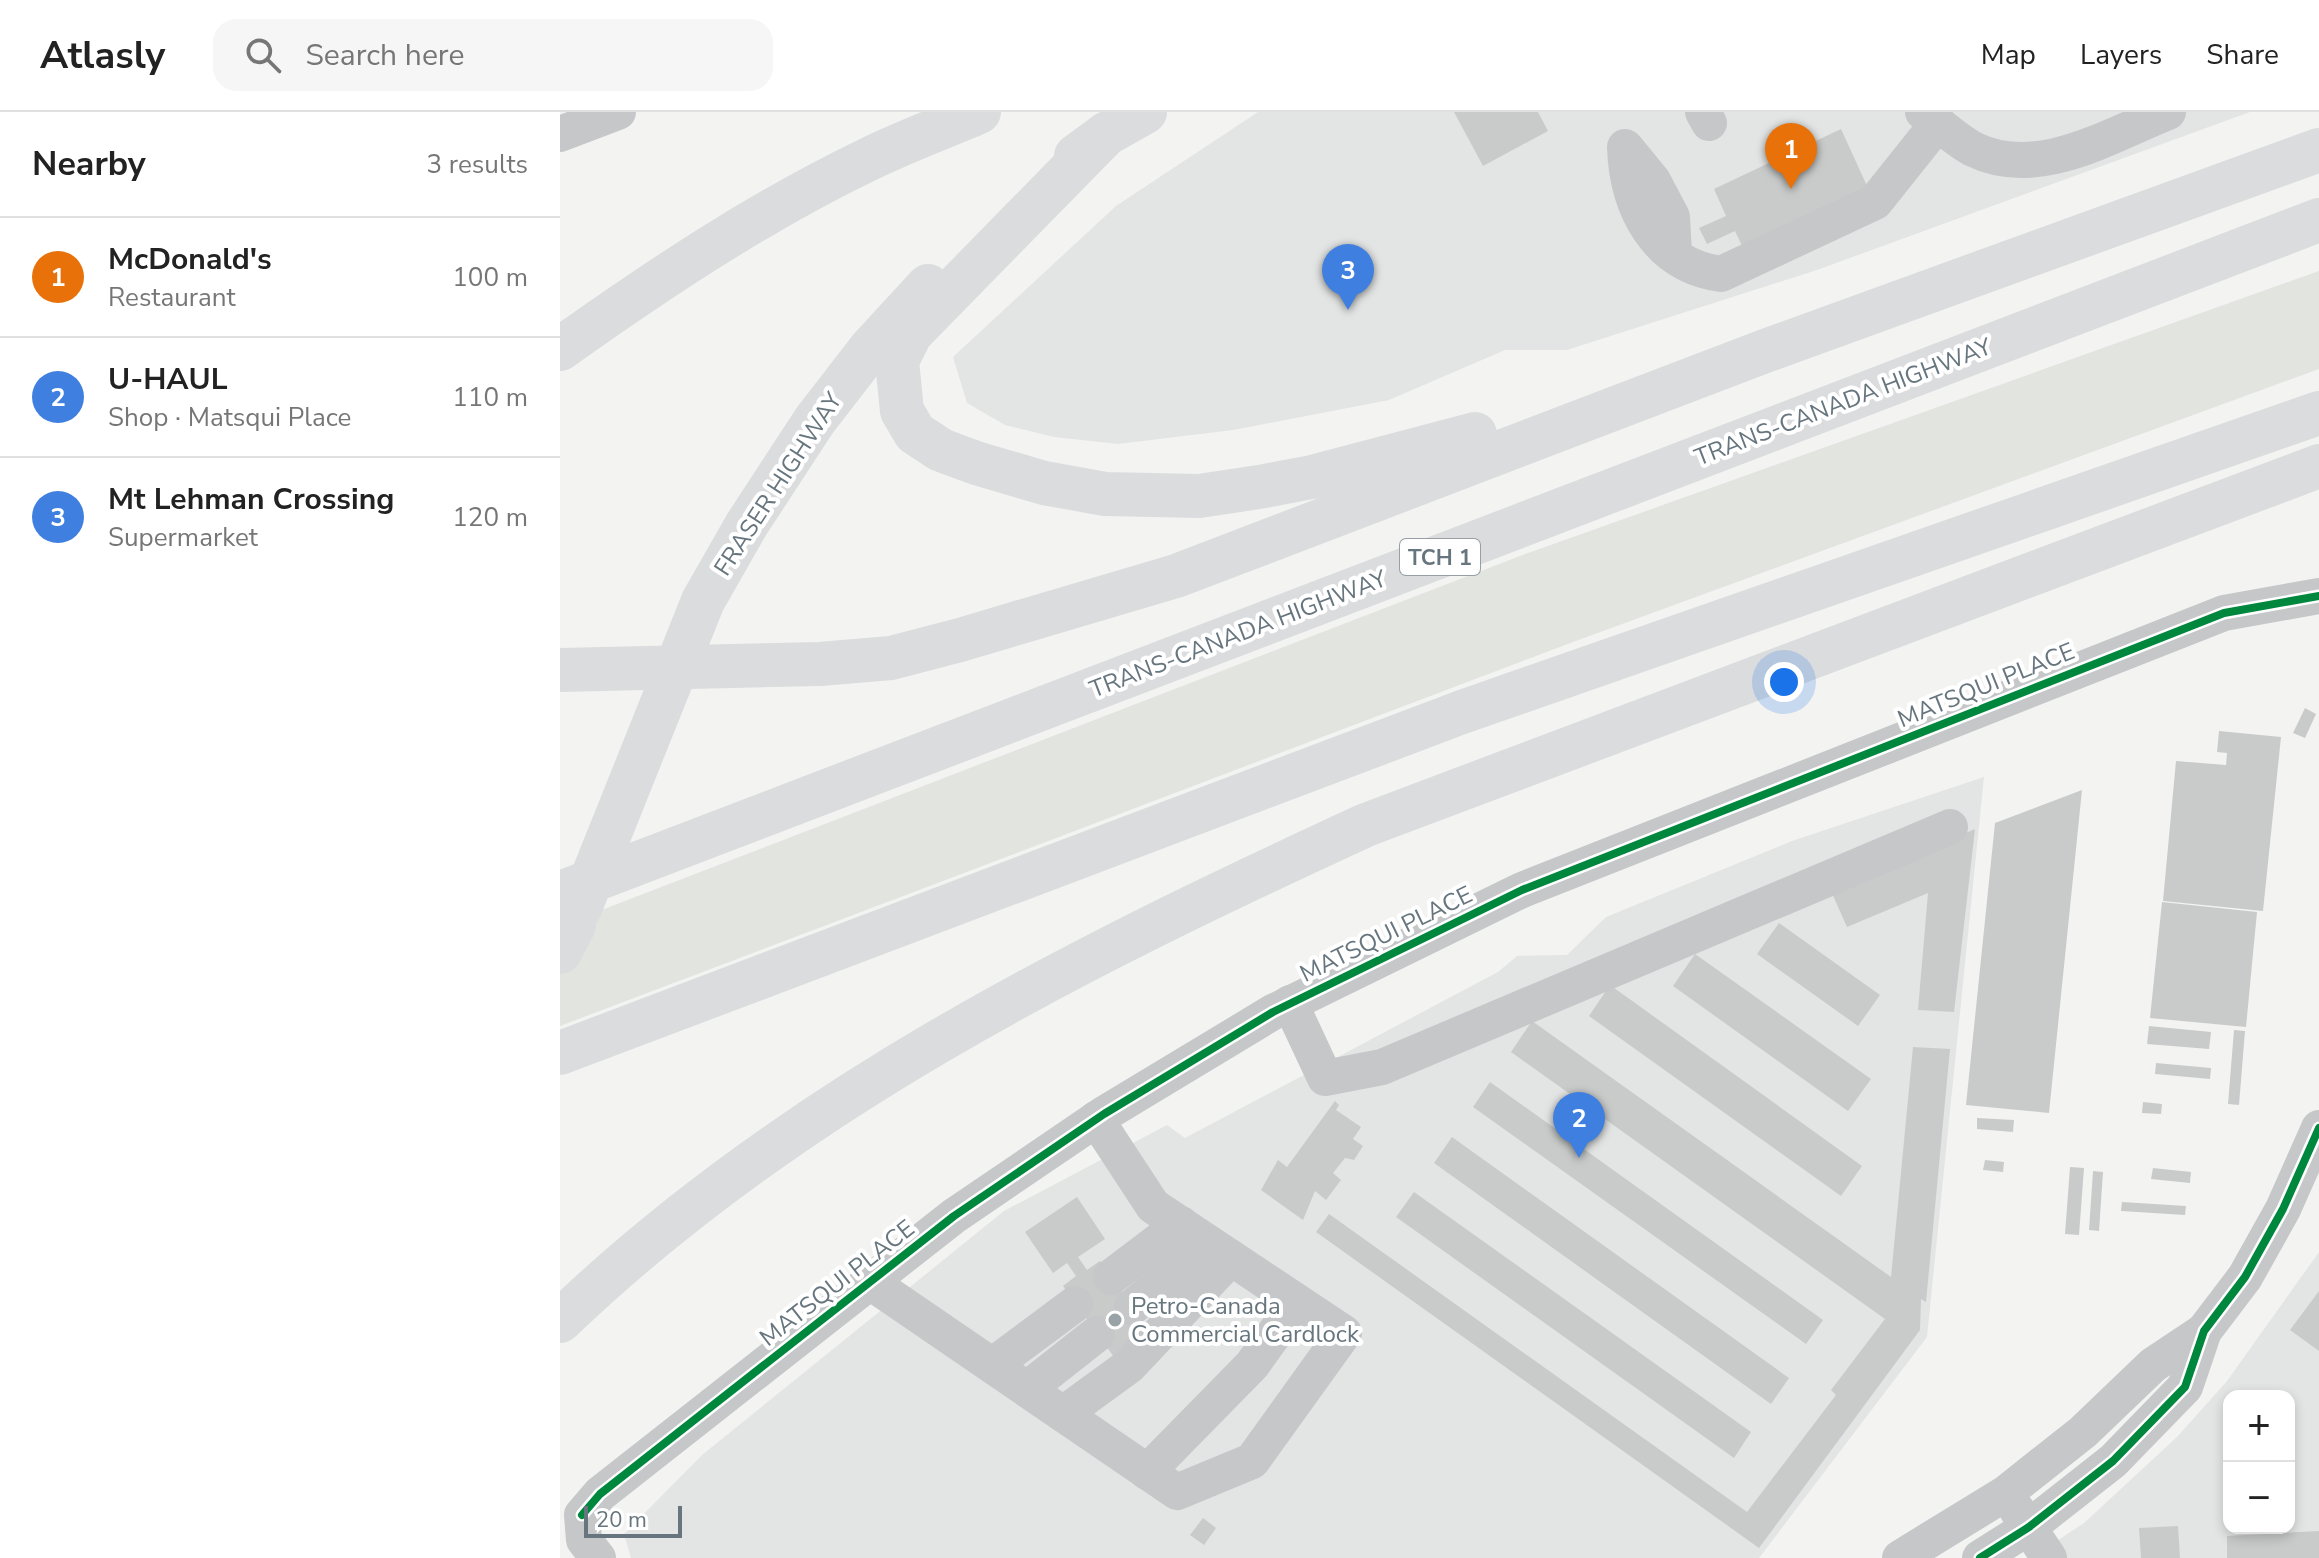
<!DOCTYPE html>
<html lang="en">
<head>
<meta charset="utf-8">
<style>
	body { margin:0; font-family:"Nunito Sans",sans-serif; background:#f6f6f6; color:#222 }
	.controls { position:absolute; right:24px; bottom:24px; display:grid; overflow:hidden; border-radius:16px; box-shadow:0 4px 12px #0003 }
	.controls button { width:72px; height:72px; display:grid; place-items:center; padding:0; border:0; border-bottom:2px solid #e0e0e0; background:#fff; color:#222; font:40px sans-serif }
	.scale { position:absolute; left:24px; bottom:20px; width:98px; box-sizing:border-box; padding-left:8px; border:4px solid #67767e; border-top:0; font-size:22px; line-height:28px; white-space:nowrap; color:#67767e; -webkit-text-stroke:6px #fff; paint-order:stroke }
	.you { position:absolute; left:1224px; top:570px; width:28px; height:28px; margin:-20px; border:6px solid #fff; border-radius:50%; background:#1a73e8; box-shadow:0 0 0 12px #1a73e833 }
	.badge { display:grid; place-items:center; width:52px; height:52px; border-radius:50%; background:#7c3aed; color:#fff; font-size:26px; font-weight:700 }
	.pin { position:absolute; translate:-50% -66px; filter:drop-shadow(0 2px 4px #0008) }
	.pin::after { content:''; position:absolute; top:42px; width:28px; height:24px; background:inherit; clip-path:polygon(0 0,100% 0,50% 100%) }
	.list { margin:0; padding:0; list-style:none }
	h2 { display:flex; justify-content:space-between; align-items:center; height:104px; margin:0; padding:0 32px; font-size:34px }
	h2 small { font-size:26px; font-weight:400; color:#767676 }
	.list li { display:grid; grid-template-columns:52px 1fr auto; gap:24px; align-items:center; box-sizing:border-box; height:120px; padding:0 32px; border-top:2px solid #e0e0e0 }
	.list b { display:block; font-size:30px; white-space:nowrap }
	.list p { margin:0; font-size:26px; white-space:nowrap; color:#767676 }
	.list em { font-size:26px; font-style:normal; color:#767676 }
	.icon { flex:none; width:44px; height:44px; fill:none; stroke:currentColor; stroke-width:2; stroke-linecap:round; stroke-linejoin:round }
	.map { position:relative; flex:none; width:1759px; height:1446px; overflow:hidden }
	header { display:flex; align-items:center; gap:48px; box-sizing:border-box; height:112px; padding:0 40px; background:#fff; border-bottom:2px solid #e0e0e0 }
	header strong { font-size:38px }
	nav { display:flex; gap:44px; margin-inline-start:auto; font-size:28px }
	.search { width:560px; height:72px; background:#f6f6f6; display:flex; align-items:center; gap:20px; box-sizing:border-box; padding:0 28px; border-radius:24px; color:#767676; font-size:30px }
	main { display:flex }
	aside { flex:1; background:#fff }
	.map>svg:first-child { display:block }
	.built { fill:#e3e4e4; fill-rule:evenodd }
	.green { fill:#e2e4df }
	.building { fill:#c9cbcb }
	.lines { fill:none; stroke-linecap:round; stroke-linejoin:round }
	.minor { stroke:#c5c7c8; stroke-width:36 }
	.major { stroke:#dbdcdd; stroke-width:44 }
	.highway { stroke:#dbdcdd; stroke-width:44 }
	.cycleway-casing { stroke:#fff; stroke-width:13 }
	.cycleway { stroke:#00873e; stroke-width:8 }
	.poi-dot { fill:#98a2a7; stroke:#fff; stroke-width:3 }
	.labels { text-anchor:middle; stroke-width:8; stroke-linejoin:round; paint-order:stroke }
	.shield { fill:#fff; stroke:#959fa5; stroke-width:2 }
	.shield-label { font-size:22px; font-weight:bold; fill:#67767e }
	.street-label { font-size:24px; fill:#67767e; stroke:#fff }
	.poi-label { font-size:24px; fill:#67767e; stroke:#fff; text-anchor:start }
</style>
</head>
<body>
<header>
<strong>Atlasly</strong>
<div class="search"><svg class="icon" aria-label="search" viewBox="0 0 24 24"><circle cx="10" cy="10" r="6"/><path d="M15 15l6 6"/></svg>Search here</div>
<nav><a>Map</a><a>Layers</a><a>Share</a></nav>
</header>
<main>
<aside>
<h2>Nearby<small>3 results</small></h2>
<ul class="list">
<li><span class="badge" style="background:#e8710a">1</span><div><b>McDonald's</b><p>Restaurant</p></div><em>100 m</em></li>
<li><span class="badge" style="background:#3f7fe0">2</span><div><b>U-HAUL</b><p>Shop · Matsqui Place</p></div><em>110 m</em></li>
<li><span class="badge" style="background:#3f7fe0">3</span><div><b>Mt Lehman Crossing</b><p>Supermarket</p></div><em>120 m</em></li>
</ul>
</aside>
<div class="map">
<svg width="1759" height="1446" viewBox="0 0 1759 1446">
	<rect width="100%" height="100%" fill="#f3f3f2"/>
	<g class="built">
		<path d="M698,0h992l-433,158 -250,80h-62l-116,50 -156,30 -115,14 -64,-7 -49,-12 -38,-22 -14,-46 163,-151z"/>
		<path d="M1424,665l-57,560 -168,221h-1128l-7,-24 78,-79 302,-244 163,-86 18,13 313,-166 19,-16 50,-1 39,-38 186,-76z"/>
		<path d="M1759,1140v306h-288l53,-35 93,-86 50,-56zM1669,1284h60v132h-60z"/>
	</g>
	<path class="green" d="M1759,159v98l-746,273 -1013,384v-100l960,-370z"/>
	<g class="building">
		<path d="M894,0h84l10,19 -65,35z"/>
		<path d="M1281,17l27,59 -125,60 -8,-17 -28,13 -8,-16 27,-12 -12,-27z"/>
		<path d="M1745,596l11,6 -11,24 -12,-5z"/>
		<path d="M1659,619l62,6 -18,174 -100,-10 13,-140 50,4 1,-12 -10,-1z"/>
		<path d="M1522,678l-33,323 -83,-8 29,-282z"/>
		<path d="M1415,717l-21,183 -36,-2 10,-117 -81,34 -16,-36z"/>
		<path d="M1602,790l95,10 -11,115 -96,-9z"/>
		<path d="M1219,811l101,72 -22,31 -101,-72z"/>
		<path d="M1135,842l176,125 -23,32 -175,-125z"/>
		<path d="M1050,873l252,181 -21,30 -252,-180z"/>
		<path d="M972,909l359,256 22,-230 37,2 -24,253 -5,-3 -1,31 -161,218 -443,-316 13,-18 418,298 89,-117 -5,-5 54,-71 -374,-267z"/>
		<path d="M1589,914l62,6 -2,17 -62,-5z"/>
		<path d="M1674,918l11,1 -6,74 -11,-1z"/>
		<path d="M1596,951l55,5 -1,11 -55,-5z"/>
		<path d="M930,970l333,238 -17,24 -333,-237z"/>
		<path d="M775,989l4,4 -3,5 25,17 -8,12 10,7 -9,14 -9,-2 -12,15 8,7 -15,20 -11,-9 -12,29 -42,-30 17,-30 9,7z"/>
		<path d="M1583,990l19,2 -1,10 -19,-1z"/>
		<path d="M1417,1006l37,2 -1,12 -36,-3z"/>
		<path d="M892,1025l337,241 -18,26 -337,-241z"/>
		<path d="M1425,1048l19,2 -1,10 -20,-2z"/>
		<path d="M1510,1055l14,1 -5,67 -14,-1z"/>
		<path d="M1593,1056l38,4 -1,11 -39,-4z"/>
		<path d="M1533,1059l10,1 -4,59 -10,-1z"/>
		<path d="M854,1080l337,240 -17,26 -338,-241z"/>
		<path d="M517,1085l28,42 -27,18 9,13 13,-9 55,77 -36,26 -56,-78 13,-10 -9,-13 -14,10 -28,-41z"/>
		<path d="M1562,1090l64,4 -1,9 -64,-4z"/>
		<path d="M1759,1179v60l-29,-21z"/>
		<path d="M643,1406l13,10 -12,17 -14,-10z"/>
		<path d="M1618,1414l2,32h-39l-2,-30z"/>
		<path d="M1759,1419v27h-92v-22z"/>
	</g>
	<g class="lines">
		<g class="minor">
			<path d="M1143,0l6,11"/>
			<path d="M1363,0c16,12 33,28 50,37 64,32 135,-13 195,-37"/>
			<path d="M0,22l58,-22"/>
			<path d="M1065,35c2,61 31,118 96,127l154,-72 63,-79"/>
			<path d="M1066,36l27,33 19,36 2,38"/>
			<path d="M730,891l35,75 57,-11 568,-240"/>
			<path d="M551,1165l70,-53"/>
			<path d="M310,1170l307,210 75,-31 92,-128 -191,-127 -57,-87"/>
			<path d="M572,1195l78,-63"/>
			<path d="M433,1253l82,-61"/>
			<path d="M467,1277l70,-55"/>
			<path d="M503,1302l66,-48 102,-108"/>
			<path d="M587,1360l105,-107 45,-63"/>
			<path d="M1457,1398l32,48"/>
			<path d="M38,1446l-14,-18 -2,-25 18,-21 354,-278 150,-102 169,-102 249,-122 702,-277 95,-17"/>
			<path d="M1340,1446l106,-65 77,-61 70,-67 51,-34"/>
			<path d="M1420,1446l49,-31 84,-66 72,-74 19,-56 41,-54 38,-68 36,-81"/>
		</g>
		<g class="major">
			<path d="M516,44l30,-22 39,-22"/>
			<path d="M0,237c97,-69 199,-137 307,-189 36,-18 75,-32 112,-48"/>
			<path d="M20,796l123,-307 44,-77 68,-104 55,-71 58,-63"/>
		</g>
		<g class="highway">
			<path d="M546,22l-195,199 -14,28 5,50 13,22 26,17 35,13 68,20 61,11 94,2 60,-9 53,-10 163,-43"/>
			<path d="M0,558l260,-6 71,-6 69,-18 216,-64 589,-225 554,-201"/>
			<path d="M0,781l1759,-673"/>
			<path d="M0,840l14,-27"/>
			<path d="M0,941l902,-341 857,-299"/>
			<path d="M0,1209c230,-221 519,-364 806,-496l953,-359"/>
		</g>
		<g class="cycleway-casing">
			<g id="cycleway">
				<path d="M22,1403l18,-21 354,-278 150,-102 169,-102 249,-122 702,-277 95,-17"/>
				<path d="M1420,1446l49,-31 84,-66 72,-74 19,-56 41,-54 38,-68 36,-81"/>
			</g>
		</g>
		<use href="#cycleway" class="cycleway"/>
	</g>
	<circle class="poi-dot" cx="555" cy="1208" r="8"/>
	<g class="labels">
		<rect class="shield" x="840" y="427" width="80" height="36" rx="6"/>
		<g class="shield-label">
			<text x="880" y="453">TCH 1</text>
		</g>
		<g class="street-label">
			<text transform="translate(1283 290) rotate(-21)" y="8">TRANS-CANADA HIGHWAY</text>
			<text transform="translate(218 372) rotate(-57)" y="8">FRASER HIGHWAY</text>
			<text transform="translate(678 522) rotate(-21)" y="8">TRANS-CANADA HIGHWAY</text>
			<text transform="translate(1426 573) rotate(-22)" y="8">MATSQUI PLACE</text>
			<text transform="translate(826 822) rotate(-26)" y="8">MATSQUI PLACE</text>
			<text transform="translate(277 1171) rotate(-38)" y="8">MATSQUI PLACE</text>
		</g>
		<g class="poi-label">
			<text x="571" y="1202">Petro-Canada<tspan x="571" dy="28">Commercial Cardlock</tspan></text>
		</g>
	</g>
</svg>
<div class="controls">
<button>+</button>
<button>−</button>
</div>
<div class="scale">20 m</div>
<div class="you"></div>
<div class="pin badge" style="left:1231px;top:77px;background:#e8710a">1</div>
<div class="pin badge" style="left:1019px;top:1046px;background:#3f7fe0">2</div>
<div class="pin badge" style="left:788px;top:198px;background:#3f7fe0">3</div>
</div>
</main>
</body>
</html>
